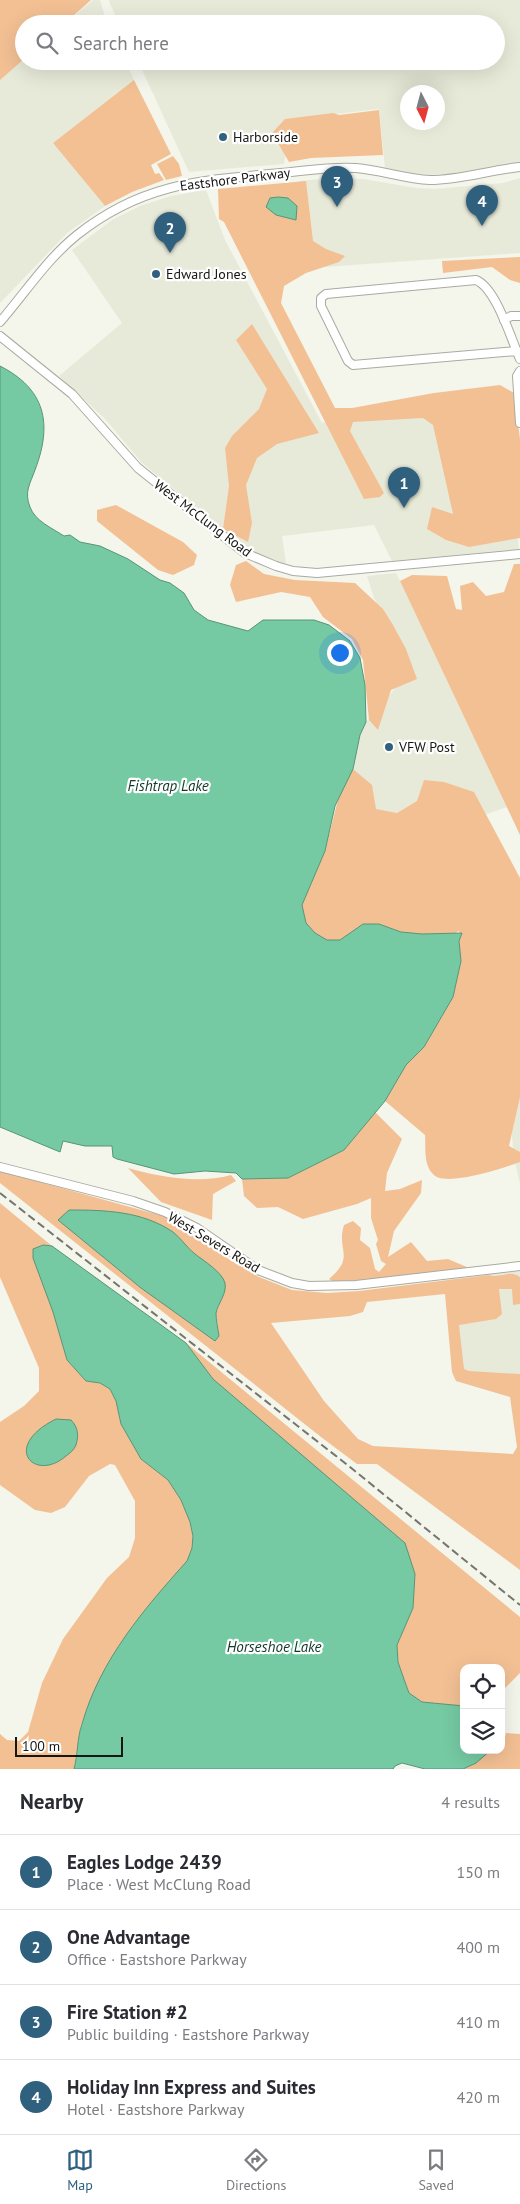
<!DOCTYPE html>
<html lang="en">
<head>
<meta charset="utf-8">
<style>
	body { margin:0; font-family:"PT Sans",sans-serif; background:#f7f7f7; color:#2b2b33 }
	.controls { position:absolute; right:15px; bottom:15px; display:grid; overflow:hidden; border-radius:10px; box-shadow:0 5px 20px #0002 }
	.controls button { width:45px; height:45px; display:grid; place-items:center; padding:0; border:0; border-bottom:1px solid #e1e1e2; background:#fff; color:#2b2b33; font:25px sans-serif }
	.compass { position:absolute; left:400px; top:85px; width:45px; height:45px; border-radius:50%; background:#fff; box-shadow:0 5px 20px #0002; rotate:174deg }
	.scale { position:absolute; left:15px; bottom:12px; width:108px; box-sizing:border-box; padding-left:5px; border:2px solid #161613; border-top:0; font-size:14px; line-height:18px; white-space:nowrap; color:#161613; -webkit-text-stroke:4px #fff; paint-order:stroke }
	.you { position:absolute; left:339px; top:652px; width:18px; height:18px; margin:-12px; border:4px solid #fff; border-radius:50%; background:#1a73e8; box-shadow:0 0 0 8px #1a73e833 }
	.badge { display:grid; place-items:center; width:32px; height:32px; border-radius:50%; background:#2f607e; color:#fff; font-size:16px; font-weight:700 }
	.pin { position:absolute; translate:-50% -41px; filter:drop-shadow(0 1px 2px #0008) }
	.pin::after { content:''; position:absolute; top:26px; width:18px; height:15px; background:inherit; clip-path:polygon(0 0,100% 0,50% 100%) }
	.list { margin:0; padding:0; list-style:none }
	h2 { display:flex; justify-content:space-between; align-items:center; height:65px; margin:0; padding:0 20px; font-size:21px }
	h2 small { font-size:16px; font-weight:400; color:#7c7c81 }
	.list li { display:grid; grid-template-columns:32px 1fr auto; gap:15px; align-items:center; box-sizing:border-box; height:75px; padding:0 20px; border-top:1px solid #e1e1e2 }
	.list b { display:block; font-size:19px; white-space:nowrap }
	.list p { margin:0; font-size:16px; white-space:nowrap; color:#7c7c81 }
	.list em { font-size:16px; font-style:normal; color:#7c7c81 }
	.icon { flex:none; width:28px; height:28px; fill:none; stroke:currentColor; stroke-width:2; stroke-linecap:round; stroke-linejoin:round }
	.map { position:relative; flex:none; width:520px; height:1769px; overflow:hidden }
	.search { position:absolute; background:#fff; box-shadow:0 5px 20px #0002; left:15px; right:15px; top:15px; height:55px; display:flex; align-items:center; gap:12px; box-sizing:border-box; padding:0 18px; border-radius:28px; color:#7c7c81; font-size:19px }
	.sheet { height:365px; background:#fff }
	nav { display:flex; justify-content:space-around; align-items:center; box-sizing:border-box; height:70px; border-top:1px solid #e1e1e2; background:#fff; font-size:14px; color:#7c7c81 }
	nav a { display:grid; justify-items:center; gap:2px }
	nav .on { color:#2f607e }
	.map>svg:first-child { display:block }
	.built { fill:#e8ead9; fill-rule:evenodd }
	.green { fill:#f3c094; fill-rule:evenodd }
	.water { fill:#75caa3; stroke:#589478 }
	.lines { fill:none; stroke-linecap:round; stroke-linejoin:round }
	.minor-casing { stroke:#a9aaa1; stroke-width:10 }
	.minor { stroke:#fff; stroke-width:8 }
	.rail { stroke:#74756f; stroke-width:2; stroke-dasharray:8 4; stroke-linecap:butt }
	.poi-dot { fill:#2f607e; stroke:#fff; stroke-width:2 }
	.labels { text-anchor:middle; stroke-width:4.5; stroke-linejoin:round; paint-order:stroke }
	.poi-label { font-size:14px; fill:#161613; stroke:#fff; text-anchor:start }
	.street-label { font-size:14px; fill:#161613; stroke:#fff }
	.water-label { font-size:15px; font-style:italic; fill:#113727; stroke:#fff }
</style>
</head>
<body>
<div class="map">
<svg width="520" height="1769" viewBox="0 0 520 1769">
	<rect width="100%" height="100%" fill="#f4f5eb"/>
	<g class="built">
		<path d="M93,0h7l7,24h-42z"/>
		<path d="M110,0h410v163l-62,10 -28,2 -21,-2 -24,-5 -6,-59 -86,10 -9,45 -95,8 -51,-111h358v-37h-377l-10,-23zM408,92h30v30h-30z"/>
		<path d="M24,58v3h101l9,19 -81,63 52,63 -38,27 -67,70v-225z"/>
		<path d="M334,178l29,1 53,9 18,1 69,-6 17,-5v75l-210,15 -11,-87z"/>
		<path d="M206,190l19,50 97,183 15,-6 164,-14 18,146 -127,12 -18,-36 -92,11 4,28 -16,-4 -24,-12 -104,-85 -36,-43 -47,-44 63,-53 -50,-73 40,-30 28,-14 31,-10z"/>
		<path d="M396,573l117,232 -101,35 -72,-48 13,-23 7,-34 6,-13 44,-51 -36,-73 -7,-22z"/>
		<path d="M520,1078v106l-6,-27 -7,-71z"/>
		<path d="M520,1271v126l-64,-16 -4,-9 -7,-92z"/>
	</g>
	<g class="green">
		<path d="M0,0h91l-27,24h-40v35l-24,21z"/>
		<path d="M134,80l37,74 -20,11 4,9 4,-1 5,7 -32,12 -27,14 -52,-63z"/>
		<path d="M379,110l4,45 -72,3 -22,4 -17,-29 13,-14 48,-6 6,2z"/>
		<path d="M173,156l6,8 3,12 -16,4 -9,-16z"/>
		<path d="M306,181l7,60 13,8 19,7 -6,6 -33,11 -22,13 -3,17 54,105h17l82,-15 66,-8 14,8 6,46v99l-51,9 -23,-7 -19,-11 5,-22 21,7 -20,-89 -10,-7 -70,4 -3,9 34,62 -4,4 -16,2 -140,-277 -5,-3 -1,-30z"/>
		<path d="M520,257v26l-10,-3 -18,-13 -49,6 -1,-12z"/>
		<path d="M252,324l67,109 -42,11 -20,14 -11,27 6,38 -4,19 -25,-13 6,-43 -4,-38 7,-12 27,-27 8,-20 -31,-49z"/>
		<path d="M116,505l67,37 14,13 -3,10 -21,10 -15,-5 -61,-49v-11z"/>
		<path d="M246,561l18,13 31,6 60,3 28,26 10,16 13,24 11,30 -26,11 -13,40 -9,-10 -6,-60 -11,-21 -29,-22 -13,-20 -29,-5 -45,10 -6,-17 6,-20z"/>
		<path d="M514,564h6v271l-120,-254 12,-6 35,1 9,33 6,1 -2,-24 13,-4 13,14 18,-4z"/>
		<path d="M353,769l19,16 4,24 21,4 20,-12 7,-21 20,2 30,10 46,86v219l-11,49 11,6v10c-16,6 -74,25 -86,13 -11,-10 -8,-27 -9,-40l-40,-34 21,-36 18,-18 29,-50 8,-36 -2,-20 2,-5 -2,-5 -6,3h-31l-21,-2 -22,-8h-16l-23,16h-13l-12,-7 -9,-10 -4,-18 23,-54 15,-59z"/>
		<path d="M375,1112l27,27 -15,34 -2,18 15,-2 22,-9 -1,13 -27,38 -6,26 23,-15 16,19 21,-2 21,9 -88,11 -47,3 -5,-3c27,-23 7,-28 15,-54l9,-4 8,7 -1,12 10,8 5,21 4,3 7,-8 -5,-3 -5,-17 2,-4 -7,-22v-20l-14,6 -54,15 -25,-12 -21,1 -13,-12 -2,-17 46,-1 56,-28z"/>
		<path d="M128,1168c31,9 71,16 103,7l5,6 -23,13 -1,26 -51,-18z"/>
		<path d="M0,1171l170,47 52,37 37,22 33,13 35,3 32,-2 130,-16c12,4 20,-6 31,2v27l-7,1 -1,-16h-13l3,25 -6,5 -37,6 5,44 5,2 51,3v196l-143,-106h-20l-36,-27 -321,-254zM174,1233l16,17 28,23 6,19 -8,21 3,23zM445,1294l7,78 4,9 54,16 7,50 -4,7 -140,-8 -15,-7 -34,-38 -53,-78 79,-7 13,-4 4,-10z"/>
		<path d="M0,1203l52,43 -9,-1 10,67 14,48 19,21 14,2 10,6 6,12 5,23 20,35 27,21 13,20 9,22 3,14 -1,12 -5,13 -85,113 -21,51 -7,44h-74v-35l7,6 12,1 9,-9 14,-49 21,-44 44,-61 22,-21 6,-19v-37l-20,-36 -5,-1 -21,12 -24,31 -14,6 -16,-3 -35,-25v-63l24,-16 15,-15v-23l-39,-91z"/>
		<path d="M186,1343l334,274v56l-19,19v-24h-37v38l-42,-4 -13,-9 -11,-31 -1,-17 16,-37 2,-34 -202,-195z"/>
		<path d="M506,1733l14,1v35h-57c13,-6 23,-19 38,-19z"/>
	</g>
	<g class="water">
		<path d="M278,197l10,1 9,8 -1,14 -20,-5 -10,-8 4,-9z"/>
		<path d="M0,366c45,23 53,57 35,104 -5,14 -11,22 -5,37 5,14 22,21 34,29l6,-1 10,7 20,4 28,13 32,21 10,3 14,10 10,17 14,10 40,11 15,-11h51l15,5 21,16 10,17 5,27 1,37 -6,13 -7,34 -18,37 -10,45 -23,54 4,18 9,10 12,7h13l23,-16h16l22,8 21,2 40,-1 -3,8 2,20 -8,36 -29,50 -18,18 -21,36 -41,49 -56,28 -46,1 -6,-6 -31,-2 -31,3 -57,-15 -4,-2 -1,-11h-27l-22,-5 -3,11 -60,-25z"/>
		<path d="M69,1210c36,0 73,1 104,22 8,6 14,16 22,22 9,7 27,18 30,29 2,11 -7,20 -9,30 0,7 2,16 3,23l-4,5 -74,-53 -83,-68z"/>
		<path d="M43,1245l9,1 134,97 27,36 192,164 10,31 -2,34 -16,37 1,17 7,20 4,11 13,9 42,4v44h27l-15,13 -13,6h-38l-23,-6 -7,3 -2,3h-319c4,-15 3,-31 8,-45 18,-64 62,-115 105,-163l5,-13 1,-12 -3,-14 -9,-22 -13,-20 -27,-21 -20,-35 -5,-23 -6,-12 -10,-6 -14,-2 -19,-21 -14,-48 -20,-54v-9z"/>
		<path d="M56,1419l15,1c7,7 8,15 5,25 -2,5 -6,8 -10,11 -31,27 -66,-9 -10,-37z"/>
	</g>
	<g class="lines">
		<g class="minor-casing">
			<g id="minor">
				<path d="M504,320l7,-4h9"/>
				<path d="M0,322c25,-29 47,-63 77,-87 65,-52 125,-55 203,-62 25,-2 51,-7 76,-5 25,2 49,11 74,12 30,0 60,-10 90,-13"/>
				<path d="M0,336l72,58 66,74 94,75 13,10 31,13 17,5 24,2 203,-19"/>
				<path d="M517,351l-164,14 -5,-4 -27,-55v-8l5,-4 150,-14c20,8 35,59 44,79"/>
				<path d="M520,371l-3,5 3,47"/>
				<path d="M0,1167l133,34 32,11 32,16 61,42 34,13 17,3 47,-1 164,-19"/>
			</g>
		</g>
		<use href="#minor" class="minor"/>
		<path class="rail" d="M0,1193l350,274 170,138"/>
	</g>
	<g class="poi-dot">
		<circle cx="223" cy="137" r="5"/>
		<circle cx="156" cy="274" r="5"/>
		<circle cx="389" cy="747" r="5"/>
	</g>
	<g class="labels">
		<g class="poi-label">
			<text x="233" y="142">Harborside</text>
			<text x="166" y="279">Edward Jones</text>
			<text x="399" y="752">VFW Post</text>
		</g>
		<g class="street-label">
			<text transform="translate(235 179) rotate(-7)" y="5">Eastshore Parkway</text>
			<text transform="translate(203 518) rotate(37)" y="5">West McClung Road</text>
			<text transform="translate(214 1242) rotate(31)" y="5">West Severs Road</text>
		</g>
		<g class="water-label">
			<text x="168" y="791">Fishtrap Lake</text>
			<text x="274" y="1652">Horseshoe Lake</text>
		</g>
	</g>
</svg>
<div class="controls">
<button><svg class="icon" aria-label="locate" viewBox="0 0 24 24"><circle cx="12" cy="12" r="6"/><path d="M12 2v4M12 18v4M2 12h4M18 12h4"/></svg></button>
<button><svg class="icon" aria-label="layers" viewBox="0 0 24 24"><path d="M12 4l9 5-9 5-9-5zM3 14l9 5 9-5"/></svg></button>
</div>
<svg class="compass" viewBox="-18 -18 36 36"><path d="M0-13l5 13h-10z" fill="#e53935"/><path d="M0 13l5-13h-10z" fill="#7c7c81"/></svg>
<div class="scale">100 m</div>
<div class="you"></div>
<div class="pin badge" style="left:404px;top:508px">1</div>
<div class="pin badge" style="left:170px;top:253px">2</div>
<div class="pin badge" style="left:337px;top:207px">3</div>
<div class="pin badge" style="left:482px;top:226px">4</div>
<div class="search"><svg class="icon" aria-label="search" viewBox="0 0 24 24"><circle cx="10" cy="10" r="6"/><path d="M15 15l6 6"/></svg>Search here</div>
</div>
<section class="sheet">
<h2>Nearby<small>4 results</small></h2>
<ul class="list">
<li><span class="badge">1</span><div><b>Eagles Lodge 2439</b><p>Place · West McClung Road</p></div><em>150 m</em></li>
<li><span class="badge">2</span><div><b>One Advantage</b><p>Office · Eastshore Parkway</p></div><em>400 m</em></li>
<li><span class="badge">3</span><div><b>Fire Station #2</b><p>Public building · Eastshore Parkway</p></div><em>410 m</em></li>
<li><span class="badge">4</span><div><b>Holiday Inn Express and Suites</b><p>Hotel · Eastshore Parkway</p></div><em>420 m</em></li>
</ul>
</section>
<nav>
<a class="on"><svg class="icon" aria-label="map" viewBox="0 0 24 24"><path d="M3 6l6-2 6 2 6-2v14l-6 2-6-2-6 2zM9 4v14M15 6v14"/></svg>Map</a>
<a><svg class="icon" aria-label="directions" viewBox="0 0 24 24"><path d="M12 3l9 9-9 9-9-9zM9 14v-3h6M13 9l2 2-2 2"/></svg>Directions</a>
<a><svg class="icon" aria-label="saved" viewBox="0 0 24 24"><path d="M7 4h10v16l-5-4-5 4z"/></svg>Saved</a>
</nav>
</body>
</html>
